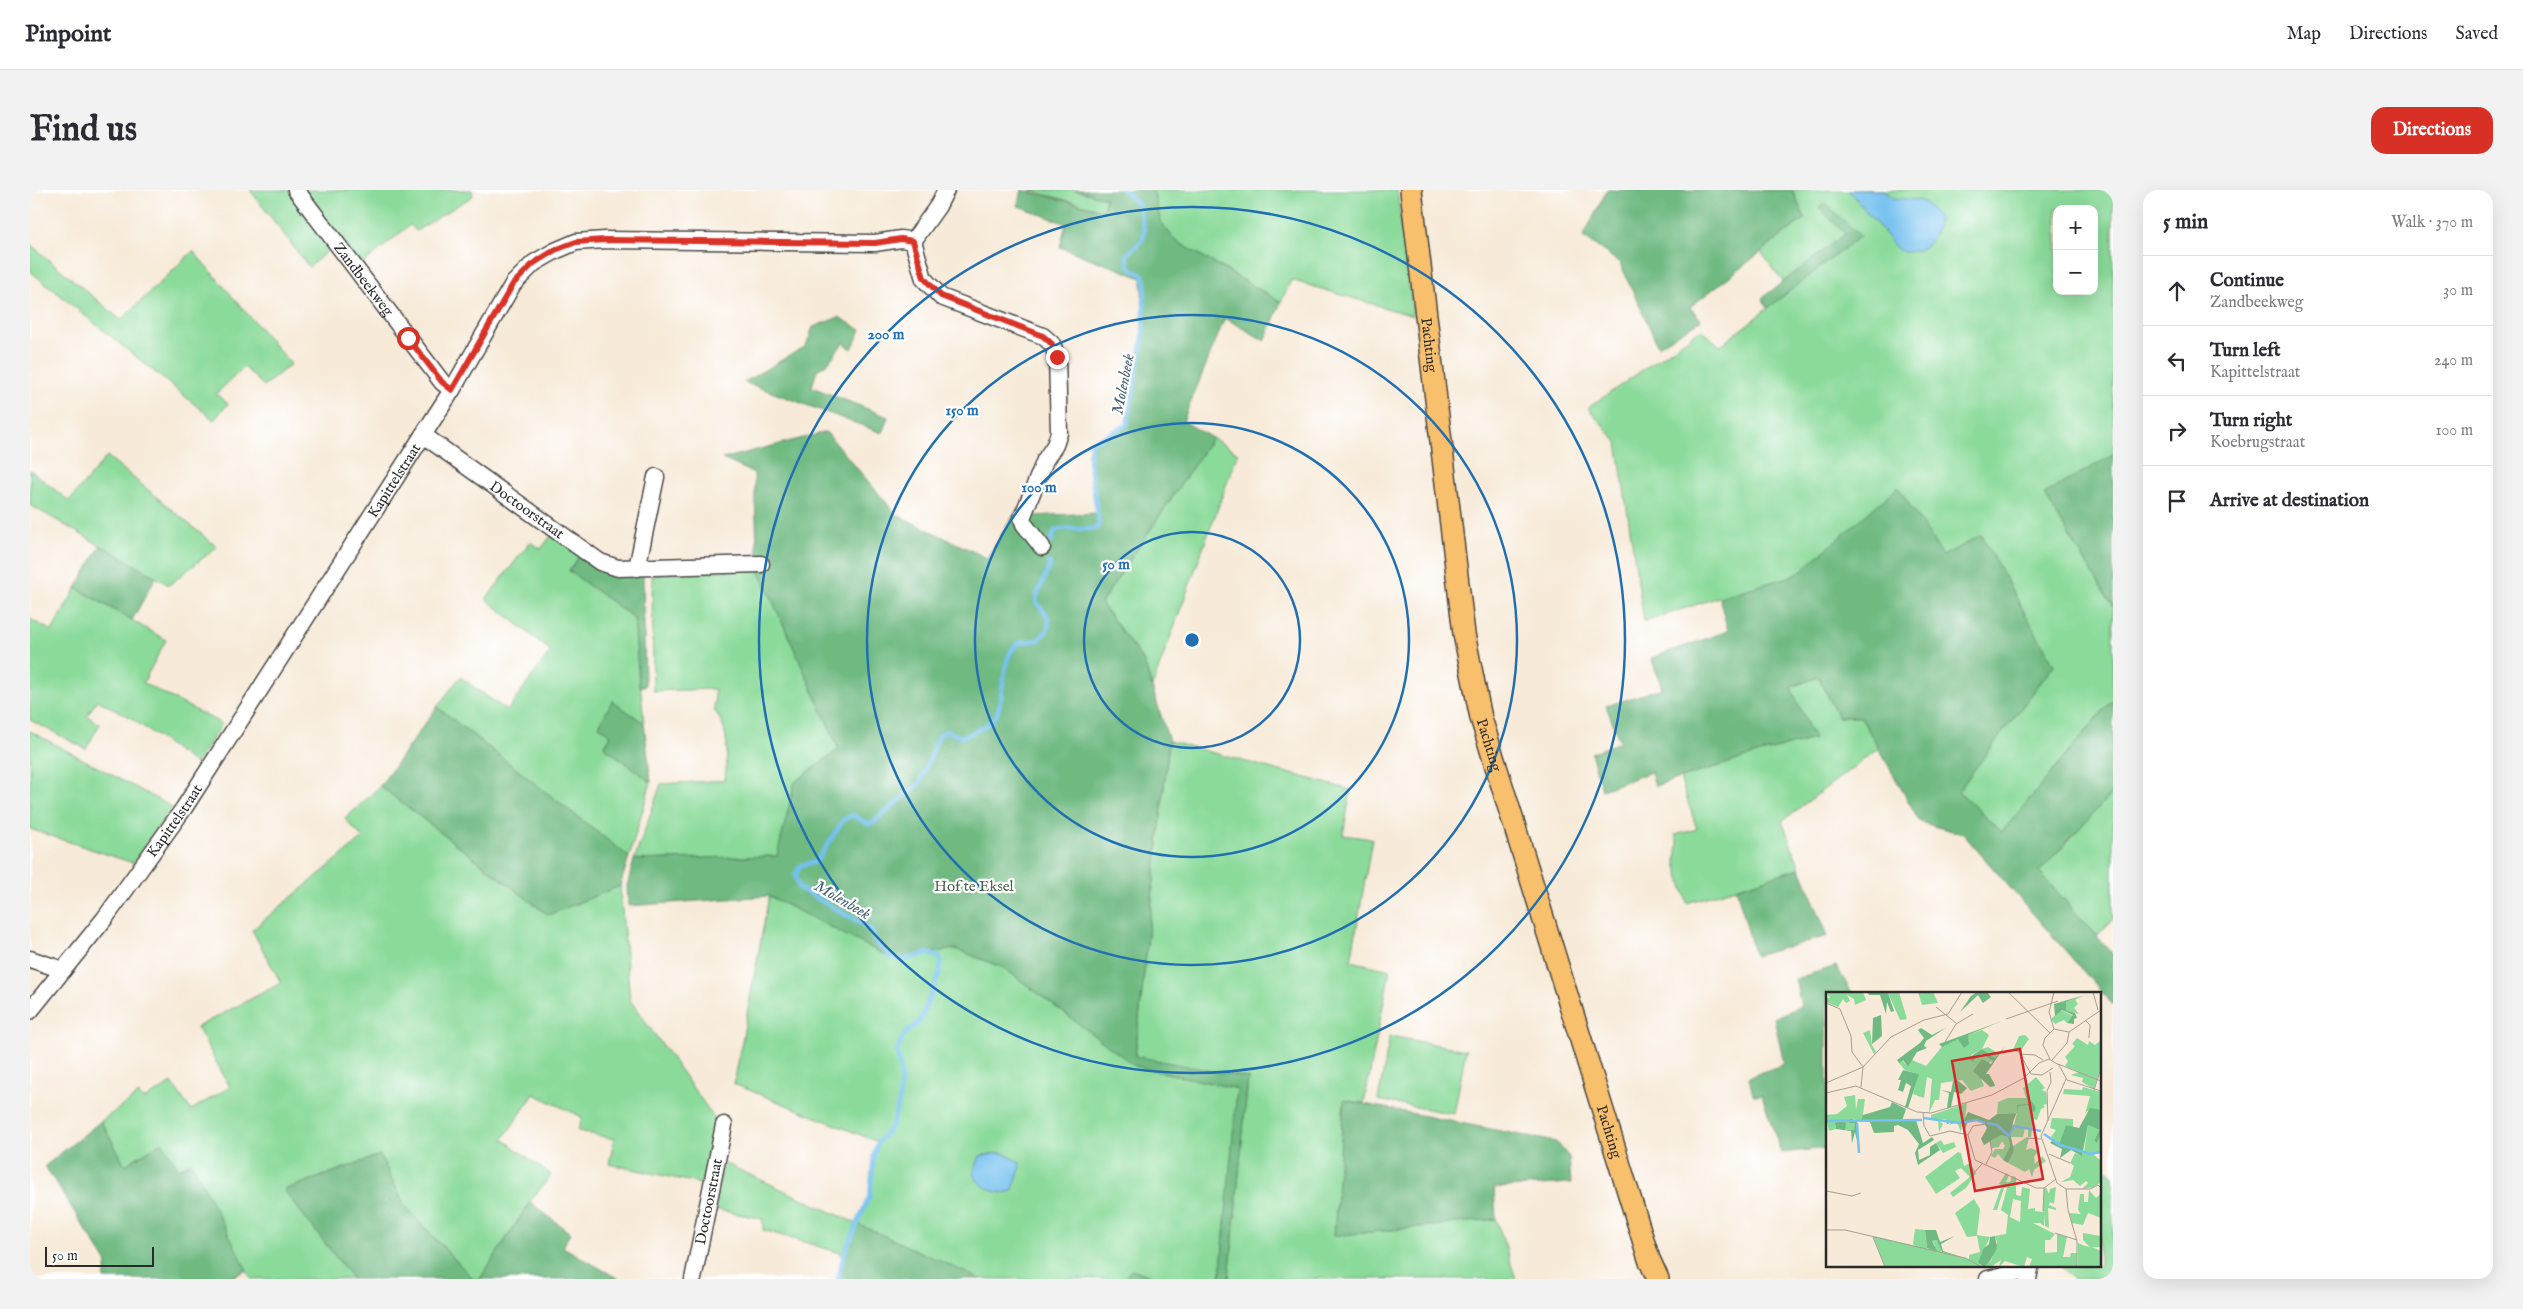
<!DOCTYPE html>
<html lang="en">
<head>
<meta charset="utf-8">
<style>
	body { margin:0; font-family:"IM FELL English",serif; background:#f2f2f3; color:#2b2b33 }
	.controls { position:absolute; right:15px; top:15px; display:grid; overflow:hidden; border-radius:10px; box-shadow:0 5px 20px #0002 }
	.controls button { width:45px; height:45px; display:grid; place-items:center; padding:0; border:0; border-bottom:1px solid #e1e1e2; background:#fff; color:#2b2b33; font:25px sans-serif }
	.scale { position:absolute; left:15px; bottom:12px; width:109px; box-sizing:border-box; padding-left:5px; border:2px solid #2b2b2b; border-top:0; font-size:14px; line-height:18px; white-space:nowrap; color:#2b2b2b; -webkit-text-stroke:4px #fff; paint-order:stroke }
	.stop { position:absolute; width:15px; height:15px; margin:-11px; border:4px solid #d93025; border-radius:50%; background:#fff }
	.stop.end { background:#d93025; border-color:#fff; box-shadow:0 1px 5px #0008 }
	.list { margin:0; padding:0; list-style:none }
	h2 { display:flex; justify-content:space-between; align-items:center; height:65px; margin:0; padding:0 20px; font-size:21px }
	h2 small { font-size:16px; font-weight:400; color:#7c7c81 }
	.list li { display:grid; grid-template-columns:32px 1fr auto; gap:15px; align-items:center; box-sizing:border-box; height:70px; padding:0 20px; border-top:1px solid #e1e1e2 }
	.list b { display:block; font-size:19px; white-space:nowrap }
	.list p { margin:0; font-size:16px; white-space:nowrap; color:#7c7c81 }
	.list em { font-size:16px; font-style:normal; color:#7c7c81 }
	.icon { flex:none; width:28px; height:28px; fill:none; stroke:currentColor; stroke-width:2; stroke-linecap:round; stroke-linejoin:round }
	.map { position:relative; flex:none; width:2083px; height:1089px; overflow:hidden; border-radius:15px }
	header { display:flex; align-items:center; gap:30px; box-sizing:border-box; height:70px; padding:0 25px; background:#fff; border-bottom:1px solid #e1e1e2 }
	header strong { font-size:24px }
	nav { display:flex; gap:28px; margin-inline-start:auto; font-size:18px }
	.intro { display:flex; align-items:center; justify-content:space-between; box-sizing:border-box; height:120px; padding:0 30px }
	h1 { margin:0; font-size:35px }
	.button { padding:12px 22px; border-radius:15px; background:#d93025; color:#fff; font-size:18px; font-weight:700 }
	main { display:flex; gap:30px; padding:0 30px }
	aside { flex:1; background:#fff; border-radius:15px; box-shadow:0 5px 20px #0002 }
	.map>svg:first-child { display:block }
	.green { fill:#8ada9a; stroke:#5a8262; fill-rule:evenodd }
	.forest { fill:#6fba82; stroke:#4d7256 }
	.water { fill:#75c1ef; stroke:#50768d }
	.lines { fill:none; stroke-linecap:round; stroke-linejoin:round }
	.stream { stroke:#75c1ef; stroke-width:4.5 }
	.minor-casing { stroke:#4a4845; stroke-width:19 }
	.major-casing { stroke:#4a4845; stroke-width:24 }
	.minor { stroke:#fff; stroke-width:16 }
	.major { stroke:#f8bf6c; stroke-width:21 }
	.route { stroke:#d93025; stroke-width:6 }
	.ring { fill:none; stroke:#1f6fb2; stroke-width:2.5 }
	.labels { text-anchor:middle; stroke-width:4.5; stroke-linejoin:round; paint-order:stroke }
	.street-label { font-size:15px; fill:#2b2b2b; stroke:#fff }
	.park-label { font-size:15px; fill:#48604c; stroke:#fff }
	.water-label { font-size:16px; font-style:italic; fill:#456070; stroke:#fff }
	.inset-river { fill:none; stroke:#75c1ef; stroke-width:2.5 }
	.inset-road { fill:none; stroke:#a59e93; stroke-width:1 }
	.view { fill:#d62828; fill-opacity:0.15; stroke:#d62828; stroke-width:2.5 }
	.inset-edge { fill:none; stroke:#2b2b2b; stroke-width:2.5 }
	.centre { fill:#1f6fb2; stroke:#fff; stroke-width:2.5 }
	.ring-label { font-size:15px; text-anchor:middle; font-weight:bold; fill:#1f6fb2; stroke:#fff; stroke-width:4.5; stroke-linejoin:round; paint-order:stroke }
</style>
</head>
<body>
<header>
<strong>Pinpoint</strong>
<nav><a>Map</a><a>Directions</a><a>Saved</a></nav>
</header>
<div class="intro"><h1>Find us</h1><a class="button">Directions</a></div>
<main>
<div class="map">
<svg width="2083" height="1089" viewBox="0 0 2083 1089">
	<rect width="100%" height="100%" fill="#fff"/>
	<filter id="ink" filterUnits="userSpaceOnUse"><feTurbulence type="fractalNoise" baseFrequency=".02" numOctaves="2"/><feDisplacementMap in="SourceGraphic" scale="10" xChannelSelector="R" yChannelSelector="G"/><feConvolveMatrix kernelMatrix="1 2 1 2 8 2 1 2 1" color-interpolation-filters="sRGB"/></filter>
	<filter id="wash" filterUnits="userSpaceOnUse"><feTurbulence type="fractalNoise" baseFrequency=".0096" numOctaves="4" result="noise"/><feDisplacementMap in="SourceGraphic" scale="20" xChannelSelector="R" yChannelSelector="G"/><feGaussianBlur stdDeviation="1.12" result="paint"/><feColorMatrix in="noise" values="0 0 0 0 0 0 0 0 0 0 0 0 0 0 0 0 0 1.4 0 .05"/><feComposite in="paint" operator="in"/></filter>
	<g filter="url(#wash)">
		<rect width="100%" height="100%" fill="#f7ead8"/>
		<g class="green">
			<path d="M220,0h40l42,57 -23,20z"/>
			<path d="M272,0h170l1,6 -57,35 -6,-6 -50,41z"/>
			<path d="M999,0h45l32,8 -3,12z"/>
			<path d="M1123,0h244l16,126 -122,-36 -10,22 -105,-61 -15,-18z"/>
			<path d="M1762,0h321v265l-69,39 69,113v92l-111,133 -44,-41 96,-126 -73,-129 -38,20 -45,-68 -102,87 -77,22 -75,25 -27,-180 -29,-34 113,-79 19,17 139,-110 -40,-28 26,26 -62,48 -22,-30 44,-34zM2027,19h37v82h-37z"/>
			<path d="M0,54l91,76 72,-69 98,113 -27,22 -20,-19 -28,27 12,10 -14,16 -184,-149z"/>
			<path d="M1182,248l26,15 -86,234 -8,-25 -43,-59z"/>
			<path d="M77,266l110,91 -48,38 -139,-80v-35l39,31z"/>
			<path d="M523,343l28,21 -12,17 65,47 10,105 -32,-22 -1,35 -7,10 47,36 -22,75 -192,-150 23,-30 47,34 44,-60 -65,-52 44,-57 11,7z"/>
			<path d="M728,378l81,181 -44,33 -18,74 -143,4 27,-76 64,-4c2,-26 6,-48 -11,-70l1,-21 -62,2 -1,-116z"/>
			<path d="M46,398l90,52 -23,43 79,41 -26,40 -65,-46 -34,-18 -10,16 13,8 -14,25 -56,-29v-101l22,12z"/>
			<path d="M1789,487l19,40h23l18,31 -97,73 18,47 -113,35 -11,-40 2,-20 -3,-8 22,-6 -17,-51 80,-25 54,-14 -24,-52z"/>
			<path d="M0,541l142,76 -39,56 -103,-34z"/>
			<path d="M1139,551l182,49 -8,45 29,4 -21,122 39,9 -26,133 -20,-3 -10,136 162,-17 20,60h-287l19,-201 -113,-21z"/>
			<path d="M350,596l168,129 72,-29 10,114 88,123 -11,62 -98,-21 5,-25 -36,-8 4,-14 -48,-23 -31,45 48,36 -21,27 -50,77h-7l-69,-74 -24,-50 -96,35 69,89h-102l-60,-117 -12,7 -17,-27 -37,23 -24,-44 38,-27 4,6 29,-17 19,27 39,-23 -33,-60 84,-44 -29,-53 111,-92 -18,-19z"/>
			<path d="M2083,602v127l-16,17 -58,-64z"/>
			<path d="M739,706l122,62 13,2 24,-7 27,-4 49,19 131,98 103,23 -18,190h-63l-25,-10 -8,10h-144l-121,-54 -15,29 -81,-24v-11l-50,-10 11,-46 134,61 12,-29 4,-40 4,-13 -144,-58zM967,963h6l16,9 -42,4 3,-10z"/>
			<path d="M1360,846l76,14 -12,64 -76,-14z"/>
			<path d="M2078,979l5,5v105h-40l-14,-14h40v-82z"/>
		</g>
		<g class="forest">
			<path d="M992,0l81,20 3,-12 -32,-8h79l8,33 15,18 105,61 -16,39 -40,-23 -42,103 29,17 -111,165 43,59 25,79 -34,315 113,22 -19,201h-9l17,-190 -102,-23 -131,-98 -49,-19 -27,4 -24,7 -13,-2 -122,-62 -141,10 -1,-20 7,-26 143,-4 18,-74 44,-33 -81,-181 -4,-95 -32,-14 104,-27 71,83 90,43 31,-50 13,8 66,-3 -8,-54 2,-16 36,-18 16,-87 -1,-60 -82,-31 6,-23 -48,-18z"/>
			<path d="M1577,0h185l13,28 -115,89 11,13 -43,26 -38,-83 -37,-26z"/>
			<path d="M1795,13l35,33 -92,72 -6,-10 83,-64 -26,-26z"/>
			<path d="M809,127l22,13 -9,19 -9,-6 -15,20 -11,7 -5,17 76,30 -6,16 -138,-51 62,-36 7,-19z"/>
			<path d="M2083,265v152l-69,-113z"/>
			<path d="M1868,297l45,69 38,-21 73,130 -96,126 44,41 111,-133v93l-74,80 74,82v51l-150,-171 -43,-12 -59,-105h-23l-19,-40 -28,10 23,52 -54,14 -105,33 -4,-14 -49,18 -11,-37 29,-11 -14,-36 56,-18 -11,-30 77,-27 -9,-34 77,-22z"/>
			<path d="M71,355l55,32 -24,43 -56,-32z"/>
			<path d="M551,364l62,21 2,111h-6l-5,-68 -65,-47z"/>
			<path d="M582,511l32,22 7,59 -47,-35 7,-11 -12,-10z"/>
			<path d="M407,517l192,150 -9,29 -72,29 -168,-129z"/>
			<path d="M1770,678l28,68 -73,20 -19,-68z"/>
			<path d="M1806,776l16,27h-25v155l-46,5 -19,-58h-9l-4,-18 35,-13 -10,-46 27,-12 -6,-27z"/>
			<path d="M1314,910l212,42 13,15 2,26 -77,5 2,31 -162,17z"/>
			<path d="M71,931l24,44 37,-23 17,27 12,-7 56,108 -20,9h-123l3,-16 -62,-97z"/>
			<path d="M350,965l24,50 69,74h-120l-69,-89z"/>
			<path d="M500,1012l40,31 -7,14 56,32h-139z"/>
			<path d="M828,1034l122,55h-142l6,-25z"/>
			<path d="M1102,1079l25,10h-33z"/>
		</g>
		<g class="water">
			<path d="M1819,0h35l9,8 25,2 8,3 13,16c-4,21 -13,33 -36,33l-7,-4z"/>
			<path d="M967,963h6l16,9 2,5 -9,24c-15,6 -31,-4 -39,-17l7,-18z"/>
		</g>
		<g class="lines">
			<g class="stream">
				<path d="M1021,352l4,-12c14,-4 27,1 42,-2l2,-5 -10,-64 2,-16 36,-18 16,-87 2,-55 -2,-8c-11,-5 -16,-7 -16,-20l16,-16 1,-9 -6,-26 -15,-14"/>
				<path d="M808,1089l6,-25 26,-59 4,-40 4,-13 13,-15 8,-24 2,-27 -4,-26 7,-15 16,-14 20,-49v-15l-12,-4 -24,7 -13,-2 -15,-16 -5,-13 -72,-41 -4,-13 6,-10 15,-3 28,-43 9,-4 15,9 6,-2 46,-39 19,-48 8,-4 15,6c11,-4 30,-13 35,-24 8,-17 4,-64 23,-70 6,-2 13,-2 19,-3l9,-11 1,-11 -13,-16 1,-7 13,-30 -1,-3"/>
			</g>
		</g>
	</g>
	<g filter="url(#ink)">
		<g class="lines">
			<g class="minor-casing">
				<g id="minor">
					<path id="s1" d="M266,0l146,192 10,8"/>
					<path d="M883,51l11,38 17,18 102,39 9,8 5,13 2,76 -4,12 -10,15 -23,58 2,6 18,23"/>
					<path d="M883,51l25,-35 8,-16"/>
					<path id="s2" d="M393,245l177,127 18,6 143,-4"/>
					<path d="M607,378l19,-91"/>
					<path d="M0,769l33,11"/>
					<path id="s3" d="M0,821l75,-93 79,-110 268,-418 61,-106 21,-21 21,-12 21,-9 29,-2 270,3 26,-4 12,2"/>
					<path id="s4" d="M663,1089l31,-154"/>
					<path d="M1958,1089l42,-10 -2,10"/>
				</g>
			</g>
			<g class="major-casing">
				<g id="major">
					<path id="s5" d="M1381,0l53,444 17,84 168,541 9,20"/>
				</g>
			</g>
			<use href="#minor" class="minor"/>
			<use href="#major" class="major"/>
		</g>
	</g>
	<g class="lines" filter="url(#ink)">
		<path class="route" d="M378,148l34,44 10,8 61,-106 21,-21 21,-13 21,-8 29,-2 270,3 26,-4 12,2 11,37 17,18 102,40 9,8 5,13"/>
	</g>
	<g class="ring">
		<circle cx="1162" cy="450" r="108"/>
		<circle cx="1162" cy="450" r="217"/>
		<circle cx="1162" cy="450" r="325"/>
		<circle cx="1162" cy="450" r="433"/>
	</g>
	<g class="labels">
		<g class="street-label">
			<text dy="5" stroke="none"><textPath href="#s1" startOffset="112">Zandbeekweg</textPath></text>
			<text dy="5" stroke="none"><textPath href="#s5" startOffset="156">Pachting</textPath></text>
			<text dy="5" stroke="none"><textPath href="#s3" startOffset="644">Kapittelstraat</textPath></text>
			<text dy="5" stroke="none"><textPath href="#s2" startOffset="128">Doctoorstraat</textPath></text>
			<text dy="5" stroke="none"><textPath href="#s5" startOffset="561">Pachting</textPath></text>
			<text dy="5" stroke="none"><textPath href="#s3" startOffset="239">Kapittelstraat</textPath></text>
			<text dy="5" stroke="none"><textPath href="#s5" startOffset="966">Pachting</textPath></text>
			<text dy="5" stroke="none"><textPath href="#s4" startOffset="79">Doctoorstraat</textPath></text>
		</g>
		<g class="park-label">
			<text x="944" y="701">Hof te Eksel</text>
		</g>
		<g class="water-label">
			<text transform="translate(1092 194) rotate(-79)" y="6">Molenbeek</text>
			<text transform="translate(813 709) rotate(30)" y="6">Molenbeek</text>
		</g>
	</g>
	<g transform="translate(1796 802)">
		<rect width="275" height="275" fill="#f7ead8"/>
		<path d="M0,0h37l3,8 -11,5 -1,-6 -7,-4 3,6 -4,2 -3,-4 -5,8 -12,-5v-4h4zM73,0l8,27 -7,1 -12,-27zM92,0h15l5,11 -16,2zM259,3l-10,5 3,4 -4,4 5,6 -13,-4v-8zM235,18l12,6 -6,7 -3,-3 -9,4 -4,-5zM44,38l2,15 4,7 -2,2 -11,-21zM156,38l7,5 -7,14 6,-2 11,7 -4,4 -13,-9 -11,6v7l9,-8 13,7 -16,7 7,18 -13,5 -9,-11 -21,3 -2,17h-4l-6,13 3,-34 -5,-2 -3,21 -11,-4 5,-20 -13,-4 -6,-7 3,-3 6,7 4,-7 14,6 19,-23zM199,43l4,4 -10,14 -6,-3 6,-14zM251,46l11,7 1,-4 6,4 6,-5v26l-7,23 -12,-7 1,-4 -12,-3 8,-3 -14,-6 3,-5 -3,-4 10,-11 -3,-2zM210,85l9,11 -3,2 4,2 1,12 -4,1 2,2 -4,2 -4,11 -4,-1 -2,18h-3v-9h-3l-2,9h-12l6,-24 -20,1 1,-12 10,-4h18l-3,-10zM257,95l18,5v18l-14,1 -2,3 5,-18 -27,-2 1,-5 18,1zM29,103l1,15 2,-11h7l-3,23 -11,-4 -1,5h6l-2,7h-9v-7l-3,-2 -7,3 1,5 -7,2 -3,-16 11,-1 10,-8 -3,-9zM141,111l-2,16 -6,3 3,2 -1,8 -4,-10 -8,3 3,-4 -9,-2 -5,1 5,4 -4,8 -1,-12 -7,-1v-4zM226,126l21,1v8l-7,-2 -7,19 -8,-7 5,-7 -6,-2zM262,133l11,5 -5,11 3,2 4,-8v17l-8,2 8,7v21l-7,5 -12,2 6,-6 -2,-2 -6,5 -7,-6 -12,2 9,-5 4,-11 -4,-3 5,-10 7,2 2,-3zM175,142l7,3 2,9 -7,14 -5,-6 -3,4 -4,-2 4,-7h8l2,-3 -3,-5 -3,6 -7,1 -2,-6zM199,146h4l-3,12 5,-2 7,3 -4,6 1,7 7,-8 4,5 -12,9 -2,7 -3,-8 -4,3 -17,-9 6,-12 -2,-4zM115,148l3,5 10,-3 2,5 -13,6 -7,-10zM132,160l3,1 3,13 6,-3 6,10 -10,15 -13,9 -3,-4 20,-16 -9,-9 -6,3 5,7 -24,16 -11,-17zM180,181l3,2 -3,7h4l2,-6 4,1v18l5,1 1,-9 8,2 -2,20 7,-1v3l8,1 1,-23 2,-2 3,7 1,-5 6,-2 -2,17 -4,-2 -1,3 7,3v2l-8,-2 1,20 -4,-2v-13l-1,13 -4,-3h-7l22,11 -5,6h-5v13l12,-1v-18l10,3 -4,20h7l1,-4h6v14h-48l3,-8 -5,-2 -3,10 -19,-6 -6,6 2,-7 -10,7 -7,-1 7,-5 6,-19 -2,-6 11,-2 2,-19 -7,-5 6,-22h-3l-7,22h-4l9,-25 -3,-1zM187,207l8,2 -1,21 -10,-5zM263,198l7,8 5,-5v25l-13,-5 -5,12 -11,-2 -3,-10 12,1 -3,-4 2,-16h4v8h4zM148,207l6,10 -3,26 13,2 -12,26 4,4h-97l-12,-31 42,10 -2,-2 2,-15 10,1 2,19 8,-3 -3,-5 6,-1 4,12 27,7v-4l11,-3 -3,-16 -10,1 -12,-24zM257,241l18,3v11h-9l9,4v16h-23v-24l7,3 5,1 -7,-7z" fill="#8ada9a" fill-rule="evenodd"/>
		<path d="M41,0l21,1 6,18 -3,1 -4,-10 -1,12 -6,-19h-11zM151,0h10l4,5 -8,6 -5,-8 -18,17 11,-16zM255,4l-15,6v8l9,3 2,5 -3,1v5l-7,-1 6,-8 -11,-5 -7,6 -1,-12zM55,23l1,21 -10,8 1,-26zM176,29l-34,14 1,9 -5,4 -6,-9 -16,8 -3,-3zM121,35l-21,14 -2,5 3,2 -10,4 -9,15 -5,-7 -4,3 -2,-3 23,-17 4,-5 -6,-8 3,-2 11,7zM179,54l-19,28h3l5,9 1,3 -5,1 -17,-16 9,-12 9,5 2,-3 -12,-7 -9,8 -4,-4 14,-9 13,9zM77,78l16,4 -11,34 -3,-1 6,-21 -5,-3 -3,9 -5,-2 3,-10h-3zM131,88l10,8 -6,6 -7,-2 -3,15 -4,1 2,-15 -8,-3 10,2 2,-11zM204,107l6,9 -2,4 -4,-2 1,-5 -13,1 -1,6 -4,10 -2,15 3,14 -6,12 -5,-3 7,-14 -2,-9 -7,-2 -17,10 -3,-6 6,-11 -4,-7h-15l-3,8 -3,-5h-3l-4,-3 -8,3 -1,-3 -15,-2 24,2 3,1 6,-2 4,-8 21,8 8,-6 20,-1v-8l13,-1zM66,110l14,7 -4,12 14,-1 7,23 9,-6 2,3 -16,10 1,10 11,-5v-8l6,-4 4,7 -22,15 -3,-12 4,-9 -11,-14 -10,-5 -4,1v6l-20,1 -4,-11 -9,-1 2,-6 27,-8zM264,116l11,2v25l-4,8 -3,-2 5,-11 -11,-5 -6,31 -11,-6 -11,8 2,-9 -12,-6 3,-3 6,4 7,-19 13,3zM25,126l6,4 3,32 -5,-22 -3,11 -1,-12 -15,-2 -1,-6 7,-2 4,2 -1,7h9l1,-7h-6zM99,238h11l4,12 15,-6 -14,8 2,7 19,6 -20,-5 -5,-12 -5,1 5,10 -10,-3zM169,244l2,12 -7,13 -6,6 -6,-4 5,-14 6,-5 1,-7z" fill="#6fba82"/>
		<path class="inset-river" d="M98,126l35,5 18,-3 8,3M0,129l96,-1M31,131l2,30M161,131l10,2 12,11 5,-10 27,5M218,142l16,11 31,9 10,-2"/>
		<path class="inset-road" d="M182,0l42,41M267,0l5,18M0,11l14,6 11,27 1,16 11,15M110,15l20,16M180,27l52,-18M259,28l5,5 -1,13M228,37l-5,-17 5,-20M243,40l32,-22M119,50l11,-18 17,-10M224,67l-7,-14 2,-7 9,-9 15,3M217,68l-8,-5 -15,-1 11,20 11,1 11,-7M226,68l15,-17 2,-11M232,72l43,17M240,87l-25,57 16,47 9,6 2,21 9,31v26M0,91l37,-16M35,95l2,-20 28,-30 33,-17 24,-6 14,-22M268,98l7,-22M0,101l30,-7 61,26 14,1 61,-18 32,-17 15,-15 10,-4 10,6 8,15 34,11M97,121l1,13 6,10 20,-5 18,4M222,129l-1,-30 4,-9 -1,-10M142,143l7,25 61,28h8l12,-9M142,143l5,-9 13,-2M200,146l15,1M223,162l21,9M160,172l6,-12 -2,-11M143,186l14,-15M240,197h24l8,-4 3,3M0,199l26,5 9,-3M217,219l1,-23M0,238h19l120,28 17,9M229,241l22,7M47,245l12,30"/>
		<path class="view" d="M194,57l23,130 -68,12 -23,-130z"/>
		<rect width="275" height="275" class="inset-edge"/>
	</g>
	<circle cx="1162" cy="450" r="8" class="centre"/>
	<g class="ring-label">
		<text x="856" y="149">200 m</text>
		<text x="932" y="225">150 m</text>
		<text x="1009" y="302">100 m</text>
		<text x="1086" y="379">50 m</text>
	</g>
</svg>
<div class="controls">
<button>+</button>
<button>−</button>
</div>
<div class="scale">50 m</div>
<div class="stop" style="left:378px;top:148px"></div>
<div class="stop end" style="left:1027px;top:167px"></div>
</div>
<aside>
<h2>5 min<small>Walk · 370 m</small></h2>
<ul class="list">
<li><svg class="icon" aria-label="ahead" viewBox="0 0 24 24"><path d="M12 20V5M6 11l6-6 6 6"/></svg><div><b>Continue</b><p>Zandbeekweg</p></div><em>30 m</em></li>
<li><svg class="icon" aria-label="left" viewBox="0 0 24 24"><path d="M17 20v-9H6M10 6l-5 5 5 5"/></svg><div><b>Turn left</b><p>Kapittelstraat</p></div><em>240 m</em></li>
<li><svg class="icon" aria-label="right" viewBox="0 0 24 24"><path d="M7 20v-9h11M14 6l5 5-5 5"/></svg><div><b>Turn right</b><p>Koebrugstraat</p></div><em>100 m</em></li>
<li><svg class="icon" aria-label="arrive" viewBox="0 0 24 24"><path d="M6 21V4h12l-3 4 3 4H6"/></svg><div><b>Arrive at destination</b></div></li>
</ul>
</aside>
</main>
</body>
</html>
